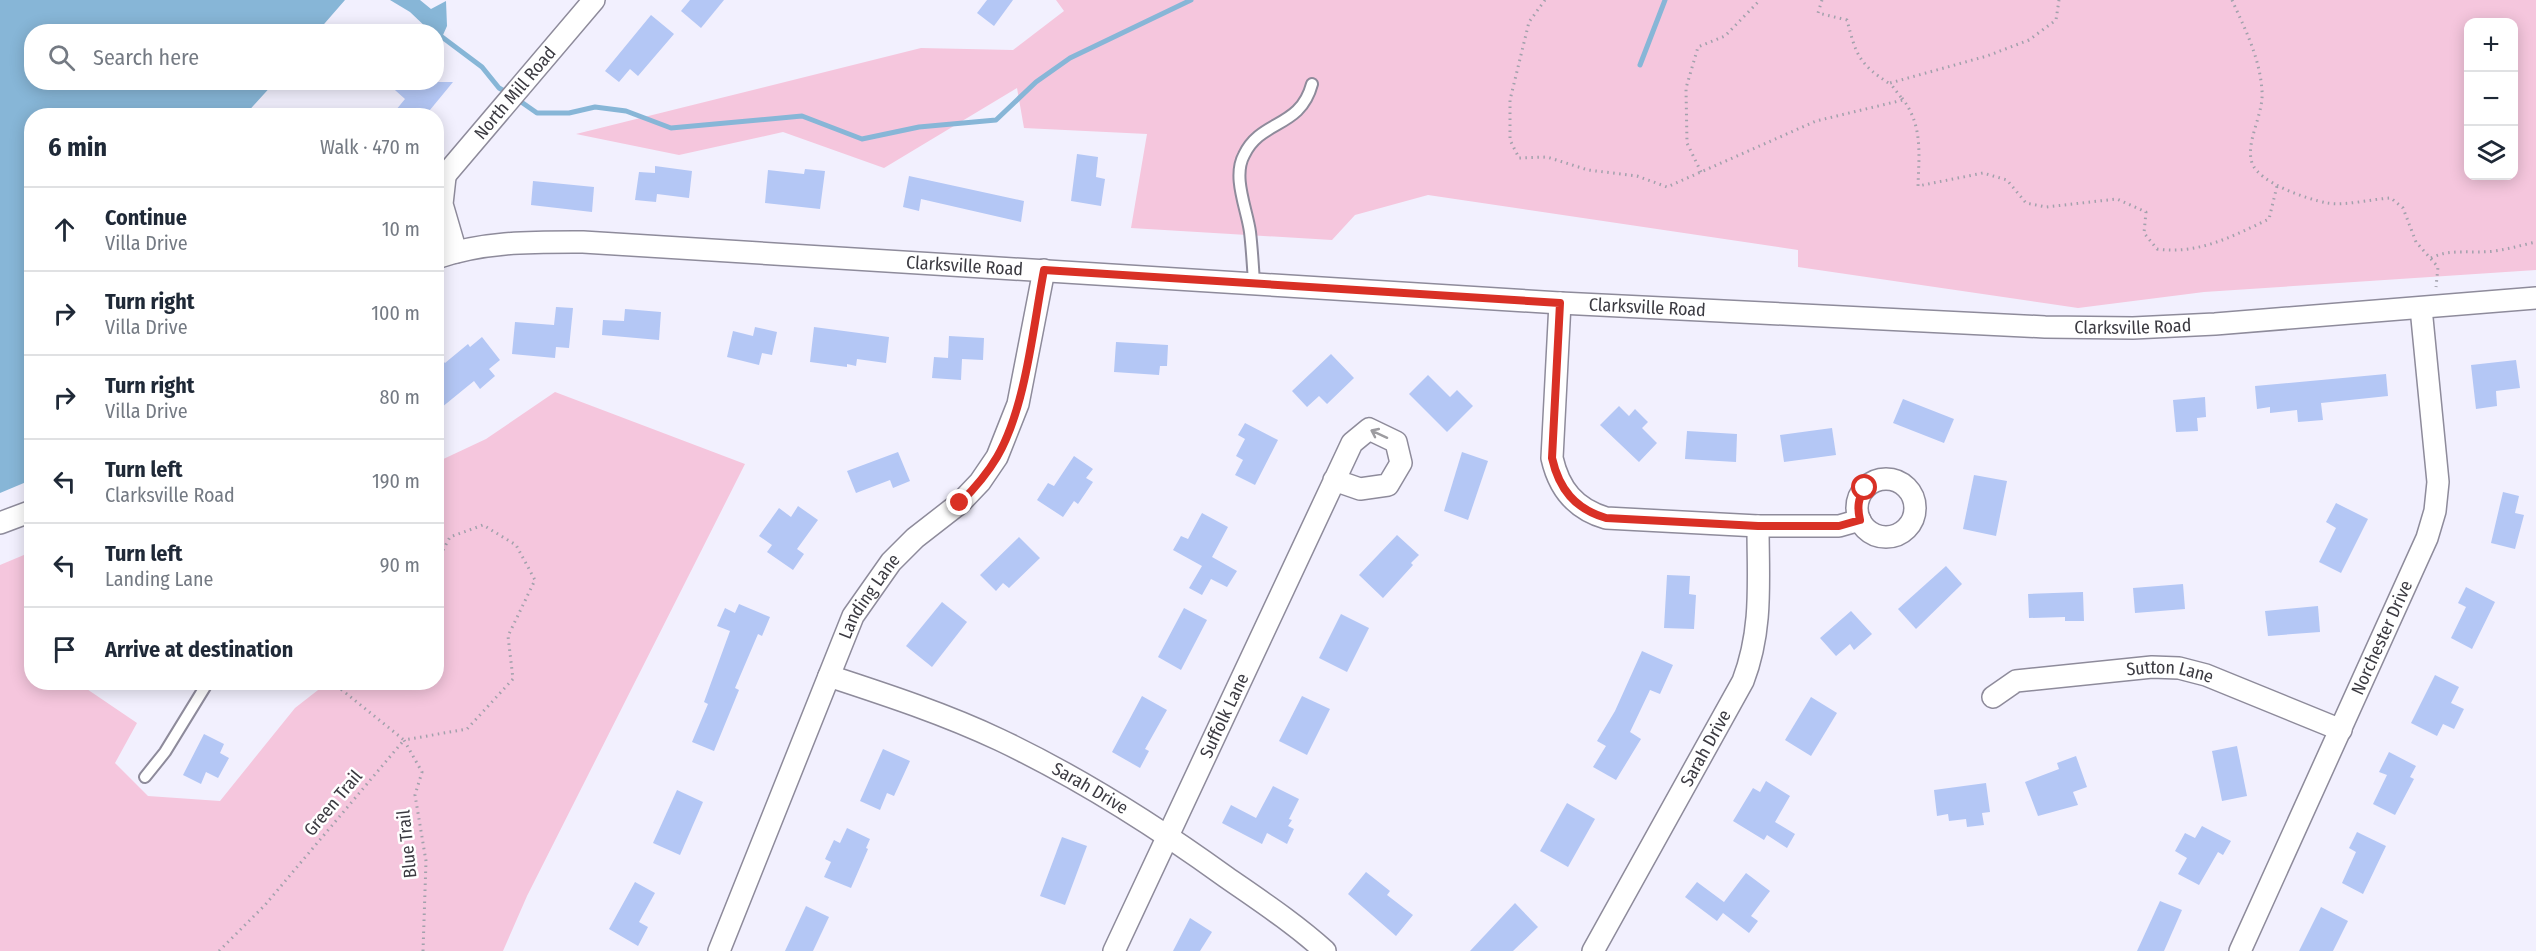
<!DOCTYPE html>
<html lang="en">
<head>
<meta charset="utf-8">
<style>
	body { margin:0; font-family:"Fira Sans Condensed",sans-serif; background:#f2f2f3; color:#1f2937 }
	.controls { position:absolute; right:18px; top:18px; display:grid; overflow:hidden; border-radius:12px; box-shadow:0 3px 15px #0003 }
	.controls button { width:54px; height:54px; display:grid; place-items:center; padding:0; border:0; border-bottom:2px solid #e0e1e3; background:#fff; color:#1f2937; font:30px sans-serif }
	.stop { position:absolute; width:18px; height:18px; margin:-14px; border:4px solid #d93025; border-radius:50%; background:#fff }
	.stop.end { background:#d93025; border-color:#fff; box-shadow:0 2px 6px #0008 }
	.list { margin:0; padding:0; list-style:none }
	h2 { display:flex; justify-content:space-between; align-items:center; height:78px; margin:0; padding:0 24px; font-size:26px }
	h2 small { font-size:20px; font-weight:400; color:#747a83 }
	.list li { display:grid; grid-template-columns:39px 1fr auto; gap:18px; align-items:center; box-sizing:border-box; height:84px; padding:0 24px; border-top:2px solid #e0e1e3 }
	.list b { display:block; font-size:22px; white-space:nowrap }
	.list p { margin:0; font-size:20px; white-space:nowrap; color:#747a83 }
	.list em { font-size:20px; font-style:normal; color:#747a83 }
	.icon { flex:none; width:33px; height:33px; fill:none; stroke:currentColor; stroke-width:2; stroke-linecap:round; stroke-linejoin:round }
	.map { position:relative; flex:none; width:2536px; height:951px; overflow:hidden }
	.search { position:absolute; background:#fff; box-shadow:0 3px 15px #0003; left:24px; top:24px; width:420px; height:66px; display:flex; align-items:center; gap:15px; box-sizing:border-box; padding:0 21px; border-radius:24px; color:#747a83; font-size:22px }
	.panel { position:absolute; background:#fff; box-shadow:0 3px 15px #0003; left:24px; top:108px; width:420px; height:582px; border-radius:24px }
	.map>svg:first-child { display:block }
	.green { fill:#f5c6dd; fill-rule:evenodd }
	.water { fill:#87b6d7 }
	.lines { fill:none; stroke-linecap:round; stroke-linejoin:round }
	.stream { stroke:#87b6d7; stroke-width:5 }
	.building { fill:#b4c7f5 }
	.service-casing { stroke:#8e8b9b; stroke-width:14 }
	.minor-casing { stroke:#8e8b9b; stroke-width:24 }
	.path { stroke:#a2a1ac; stroke-width:3; stroke-dasharray:1.5 4.5; stroke-linecap:butt }
	.service { stroke:#fff; stroke-width:10 }
	.minor { stroke:#fff; stroke-width:21 }
	.oneway { stroke:#9d9ca0 }
	.route { stroke:#d93025; stroke-width:8 }
	.labels { text-anchor:middle; stroke-width:5; stroke-linejoin:round; paint-order:stroke }
	.street-label { font-size:18px; fill:#3b3a41; stroke:#fff }
</style>
</head>
<body>
<div class="map">
<svg width="2536" height="951" viewBox="0 0 2536 951">
	<rect width="100%" height="100%" fill="#f2f0fe"/>
	<g class="green">
		<path d="M1056,0h1480v270l-332,22 -126,16 -280,-41v-17l-370,-55 -73,20 -23,25 -201,-12 16,-94 -123,-6 -7,-40 -133,80 -101,-36 -104,23 -103,-21 345,-86 92,2 51,-39zM2468,22h46v154h-46z"/>
		<path d="M555,392l190,72 -218,432 -24,55h-503v-386l31,-13 1,130 46,1 59,40 -22,40 33,33 72,5 75,-93 32,-25 109,-1 1,-220 49,-23z"/>
	</g>
	<g class="water">
		<path d="M0,0h345l-27,31 -286,1v50l242,1 -29,32 -213,1 -1,364 -31,13z"/>
		<path d="M390,0h30l11,9 15,-8 1,25 -8,18 -3,-12 -6,-1 -20,-19z"/>
	</g>
	<g class="lines">
		<g class="stream">
			<path d="M442,37l40,30 17,21 11,6"/>
			<path d="M1640,65l25,-65"/>
			<path d="M517,99l20,14h32l26,-6 31,4 45,17 131,-12 60,23 57,-12 77,-7 40,-38 34,-24 121,-58"/>
		</g>
	</g>
	<g class="building">
		<path d="M690,0h34l-23,28 -20,-17z"/>
		<path d="M987,0h26l-19,26 -17,-13z"/>
		<path d="M651,15l23,19 -36,42 -8,-7 -11,13 -14,-11z"/>
		<path d="M386,82h67l-28,34h-34l14,-17z"/>
		<path d="M1077,154l21,3 -2,20 9,2 -4,27 -30,-5z"/>
		<path d="M655,166l37,5 -3,27 -32,-4 -1,8 -21,-2 4,-28 16,1z"/>
		<path d="M805,169l20,2 -5,38 -55,-6 3,-33 36,4z"/>
		<path d="M909,176l115,25 -3,21 -100,-23 -2,12 -16,-4z"/>
		<path d="M533,181l61,6 -2,25 -61,-7z"/>
		<path d="M556,307l17,1 -4,40 -13,-1 -1,11 -43,-4 3,-32 39,3z"/>
		<path d="M625,309l36,3 -2,28 -57,-5 1,-15 21,1z"/>
		<path d="M755,327l22,5 -5,23 -10,-2 -3,12 -32,-8 6,-26 20,5z"/>
		<path d="M814,327l75,10 -3,26 -29,-4 -1,7 -9,-2v3l-37,-5z"/>
		<path d="M949,336l35,2 -1,22 -21,-1 -1,21 -29,-2 2,-21 14,1z"/>
		<path d="M482,337l18,23 -11,9 6,7 -15,13 -6,-8 -38,31v-58l9,9 23,-19 2,3z"/>
		<path d="M1116,342l52,3 -1,21h-7l-1,9 -45,-3z"/>
		<path d="M1331,354l23,24 -27,26 -8,-8 -12,11 -15,-16z"/>
		<path d="M2516,360l4,28 -24,3 1,15 -21,3 -5,-44z"/>
		<path d="M2386,374l2,22 -67,7 2,17 -25,2 -1,-12 -27,3v-6l-13,2 -2,-23z"/>
		<path d="M1428,375l22,22 7,-7 16,16 -26,26 -38,-38z"/>
		<path d="M2205,397l1,20 -9,1 1,13 -22,1 -3,-32z"/>
		<path d="M1903,399l51,20 -10,24 -51,-20z"/>
		<path d="M1619,406l10,10 6,-7 13,13 -6,6 15,15 -18,19 -39,-37z"/>
		<path d="M1245,423l33,17 -23,45 -20,-10 8,-15 -7,-4 9,-17 -7,-4z"/>
		<path d="M1832,428l4,27 -52,7 -4,-27z"/>
		<path d="M1687,431l50,3 -1,28 -51,-3z"/>
		<path d="M898,452l12,29 -17,7 -3,-8 -34,13 -9,-22z"/>
		<path d="M1462,452l26,9 -20,59 -24,-9z"/>
		<path d="M1074,456l19,13 -7,9 7,4 -15,22 -4,-3 -11,16 -26,-17 11,-17 6,3z"/>
		<path d="M1974,475l33,6 -11,55 -33,-7z"/>
		<path d="M2503,492l16,4 -4,17 9,2 -9,34 -24,-6z"/>
		<path d="M2336,503l32,16 -27,54 -22,-11 17,-34 -10,-6z"/>
		<path d="M798,506l20,14 -21,29 7,5 -11,16 -26,-18 5,-7 -13,-9 20,-28 12,9z"/>
		<path d="M1202,513l26,14 -16,30 25,14 -10,16 -16,-8 -9,16 -13,-7 13,-22 -29,-16 8,-14 7,3z"/>
		<path d="M1397,535l22,20 -8,8 2,2 -30,33 -24,-23z"/>
		<path d="M1019,537l21,21 -31,30 -6,-5 -7,8 -16,-16z"/>
		<path d="M1946,566l16,18 -46,45 -18,-20z"/>
		<path d="M1667,575l23,1 -1,18 7,1 -2,34 -30,-1z"/>
		<path d="M2183,584l2,25 -50,4 -2,-25z"/>
		<path d="M2466,587l29,15 -23,47 -21,-11 15,-31 -8,-4z"/>
		<path d="M2083,592l1,29h-19v-4l-36,1 -1,-24z"/>
		<path d="M942,602l25,20 -35,45 -26,-21z"/>
		<path d="M739,604l31,13 -8,19 -4,-2 -23,54 4,2 -25,61 -22,-9 16,-38 -4,-2 26,-71 -13,-5 8,-18 10,5z"/>
		<path d="M2318,606l2,26 -52,4 -3,-25z"/>
		<path d="M1184,608l23,12 -26,50 -23,-13z"/>
		<path d="M1851,611l21,23 -18,16 -4,-6 -14,12 -16,-18z"/>
		<path d="M1341,614l28,14 -22,44 -28,-14z"/>
		<path d="M1642,651l31,14 -13,29 -10,-4 -20,42 11,7 -25,41 -23,-13 13,-21 -9,-5 18,-30z"/>
		<path d="M2435,675l24,12 -8,16 13,6 -10,20 -11,-5 -6,12 -26,-13z"/>
		<path d="M1142,696l25,14 -22,39 4,2 -9,17 -28,-16z"/>
		<path d="M1302,696l28,13 -23,46 -28,-14z"/>
		<path d="M1811,697l26,16 -26,43 -26,-16z"/>
		<path d="M204,734l20,10 -4,9 9,5 -11,20 -12,-6 -5,12 -18,-9z"/>
		<path d="M2237,746l10,50 -25,5 -10,-50z"/>
		<path d="M883,749l27,12 -16,35 -7,-3 -7,17 -20,-9z"/>
		<path d="M2389,752l27,14 -6,11 4,2 -19,36 -22,-11 14,-29 -8,-3z"/>
		<path d="M2076,756l11,31 -14,5 5,13 -40,11 -13,-34 34,-13 -2,-6z"/>
		<path d="M1766,781l24,15 -15,26 20,12 -8,14 -20,-13 -3,5 -31,-19 20,-33 7,4z"/>
		<path d="M1986,783l4,29 -8,1 2,12 -17,2 -1,-8 -17,2 -1,-7 -11,2 -3,-26z"/>
		<path d="M1273,786l26,13 -10,20 3,1 -4,6 6,3 -7,15 -20,-11 -5,11 -40,-21 9,-18 25,13z"/>
		<path d="M677,790l26,12 -23,53 -27,-12z"/>
		<path d="M1567,803l28,16 -27,48 -28,-16z"/>
		<path d="M2202,826l29,15 -8,14 -5,-3 -19,33 -21,-11 9,-16 -12,-7 10,-18 10,5z"/>
		<path d="M847,828l23,11 -4,9 2,1 -17,39 -27,-11 7,-15 -6,-3 9,-19 6,3z"/>
		<path d="M2357,832l29,14 -23,48 -21,-11 14,-31 -7,-4z"/>
		<path d="M1062,837l25,9 -22,59 -25,-9z"/>
		<path d="M1366,872l24,19 -3,4 26,20 -17,21 -48,-42z"/>
		<path d="M1746,873l24,18 -19,25 7,5 -9,12 -26,-20 -6,8 -32,-24 12,-15 27,20z"/>
		<path d="M635,882l20,11 -16,29 9,5 -10,19 -29,-17z"/>
		<path d="M2160,901l22,9 -18,41h-27z"/>
		<path d="M1515,903l23,24 -25,24h-43z"/>
		<path d="M806,906l23,11 -16,34h-28z"/>
		<path d="M2321,907l27,14 -15,30h-34z"/>
		<path d="M1190,918l22,14 -12,19h-27z"/>
	</g>
	<g class="lines">
		<g class="service-casing">
			<g id="service">
				<path d="M1254,283c-1,-17 -2,-34 -4,-51 -3,-23 -18,-55 -6,-77 17,-36 56,-26 68,-71"/>
				<path d="M145,777l20,-25 43,-70"/>
			</g>
		</g>
		<g class="minor-casing">
			<g id="minor">
				<path d="M445,177l-3,27 14,48"/>
				<path id="s1" d="M436,186l158,-186"/>
				<path id="s2" d="M436,258c48,-17 97,-16 147,-16l977,61 485,24 88,1 82,-4 321,-26"/>
				<path d="M1560,303l-8,155c7,31 23,51 54,60l152,8h81l21,-6"/>
				<circle cx="1886" cy="508" r="29"/>
				<path d="M0,523l32,-12"/>
				<path id="s3" d="M829,676c58,19 116,38 171,64 80,38 154,85 226,137 33,23 68,46 99,74"/>
				<path id="s4" d="M1993,697l23,-16 136,-14 27,1 27,7 135,55"/>
				<path id="s5" d="M719,951l134,-335 38,-54 24,-24 45,-35 20,-21 17,-25 21,-53 26,-134"/>
				<path id="s6" d="M1114,951l238,-508 17,-14 27,13 5,21 -13,22 -28,4 -26,-9"/>
				<path id="s7" d="M1593,951l150,-270c20,-52 15,-101 15,-155"/>
				<path id="s8" d="M2240,951l187,-413 8,-27 3,-29 -17,-174"/>
			</g>
		</g>
		<g class="path">
			<path d="M1545,0l-16,22 -19,78v40l9,18 28,-1 41,13 49,6 30,11 149,-66 87,-21 -13,-17 97,-27 42,-16 27,-20 3,-20"/>
			<path d="M1822,0l-4,13 29,7c9,35 12,44 43,64"/>
			<path d="M2232,0c13,29 28,58 30,91 2,23 -17,51 -10,72 7,20 55,36 75,40 19,3 44,-4 64,-5l12,10 13,34 22,25 -2,20"/>
			<path d="M1902,98c21,27 17,56 16,88l65,-13 24,7 19,23 20,4 71,-8 29,13 -2,21 13,16c41,6 76,-13 112,-30l8,-33"/>
			<path d="M1701,172l-14,-29 -1,-55 12,-41 27,-11 35,-36"/>
			<path d="M2431,258c20,-10 41,-4 64,-7 14,-2 27,-6 41,-9"/>
			<path d="M219,951l46,-46 139,-165 -72,-58"/>
			<path d="M423,951l3,-90 -11,-66 7,-23 -18,-32 63,-11 46,-50 -5,-43 27,-56 -19,-35 -33,-20 -33,12 -14,26"/>
		</g>
		<use href="#service" class="service"/>
		<use href="#minor" class="minor"/>
	</g>
	<defs><path id="oneway-shaft" d="M-6 0H5M1.5-3L5.5 0L1.5 3" fill="none" stroke-width="1.6" stroke-linecap="round" stroke-linejoin="round" transform="scale(1.5)"/></defs>
	<use class="oneway" href="#oneway-shaft" transform="translate(1379 434) rotate(-155)"/>
	<g class="lines">
		<path class="route" d="M960,503c14,-14 27,-29 37,-46 29,-50 36,-130 47,-187l516,33 -8,155c7,31 23,51 54,60l152,8h81l21,-6c-3,-13 -2,-21 5,-32"/>
	</g>
	<g class="labels">
		<g class="street-label">
			<text dy="6" stroke="none"><textPath href="#s1" startOffset="122">North Mill Road</textPath></text>
			<text dy="6" stroke="none"><textPath href="#s2" startOffset="531">Clarksville Road</textPath></text>
			<text dy="6" stroke="none"><textPath href="#s2" startOffset="1215">Clarksville Road</textPath></text>
			<text dy="6" stroke="none"><textPath href="#s2" startOffset="1701">Clarksville Road</textPath></text>
			<text dy="6" stroke="none"><textPath href="#s5" startOffset="386">Landing Lane</textPath></text>
			<text dy="6" stroke="none"><textPath href="#s8" startOffset="344">Norchester Drive</textPath></text>
			<text dy="6" stroke="none"><textPath href="#s4" startOffset="183">Sutton Lane</textPath></text>
			<text dy="6" stroke="none"><textPath href="#s6" startOffset="260">Suffolk Lane</textPath></text>
			<text dy="6" stroke="none"><textPath href="#s7" startOffset="232">Sarah Drive</textPath></text>
			<text dy="6" stroke="none"><textPath href="#s3" startOffset="285">Sarah Drive</textPath></text>
			<text transform="translate(333 803) rotate(-50)" y="6">Green Trail</text>
			<text transform="translate(407 844) rotate(-96)" y="6">Blue Trail</text>
		</g>
	</g>
</svg>
<div class="controls">
<button>+</button>
<button>−</button>
<button><svg class="icon" aria-label="layers" viewBox="0 0 24 24"><path d="M12 4l9 5-9 5-9-5zM3 14l9 5 9-5"/></svg></button>
</div>
<div class="stop" style="left:1865px;top:488px"></div>
<div class="stop end" style="left:960px;top:503px"></div>
<div class="search"><svg class="icon" aria-label="search" viewBox="0 0 24 24"><circle cx="10" cy="10" r="6"/><path d="M15 15l6 6"/></svg>Search here</div>
<section class="panel">
<h2>6 min<small>Walk · 470 m</small></h2>
<ul class="list">
<li><svg class="icon" aria-label="ahead" viewBox="0 0 24 24"><path d="M12 20V5M6 11l6-6 6 6"/></svg><div><b>Continue</b><p>Villa Drive</p></div><em>10 m</em></li>
<li><svg class="icon" aria-label="right" viewBox="0 0 24 24"><path d="M7 20v-9h11M14 6l5 5-5 5"/></svg><div><b>Turn right</b><p>Villa Drive</p></div><em>100 m</em></li>
<li><svg class="icon" aria-label="right" viewBox="0 0 24 24"><path d="M7 20v-9h11M14 6l5 5-5 5"/></svg><div><b>Turn right</b><p>Villa Drive</p></div><em>80 m</em></li>
<li><svg class="icon" aria-label="left" viewBox="0 0 24 24"><path d="M17 20v-9H6M10 6l-5 5 5 5"/></svg><div><b>Turn left</b><p>Clarksville Road</p></div><em>190 m</em></li>
<li><svg class="icon" aria-label="left" viewBox="0 0 24 24"><path d="M17 20v-9H6M10 6l-5 5 5 5"/></svg><div><b>Turn left</b><p>Landing Lane</p></div><em>90 m</em></li>
<li><svg class="icon" aria-label="arrive" viewBox="0 0 24 24"><path d="M6 21V4h12l-3 4 3 4H6"/></svg><div><b>Arrive at destination</b></div></li>
</ul>
</section>
</div>
</body>
</html>
